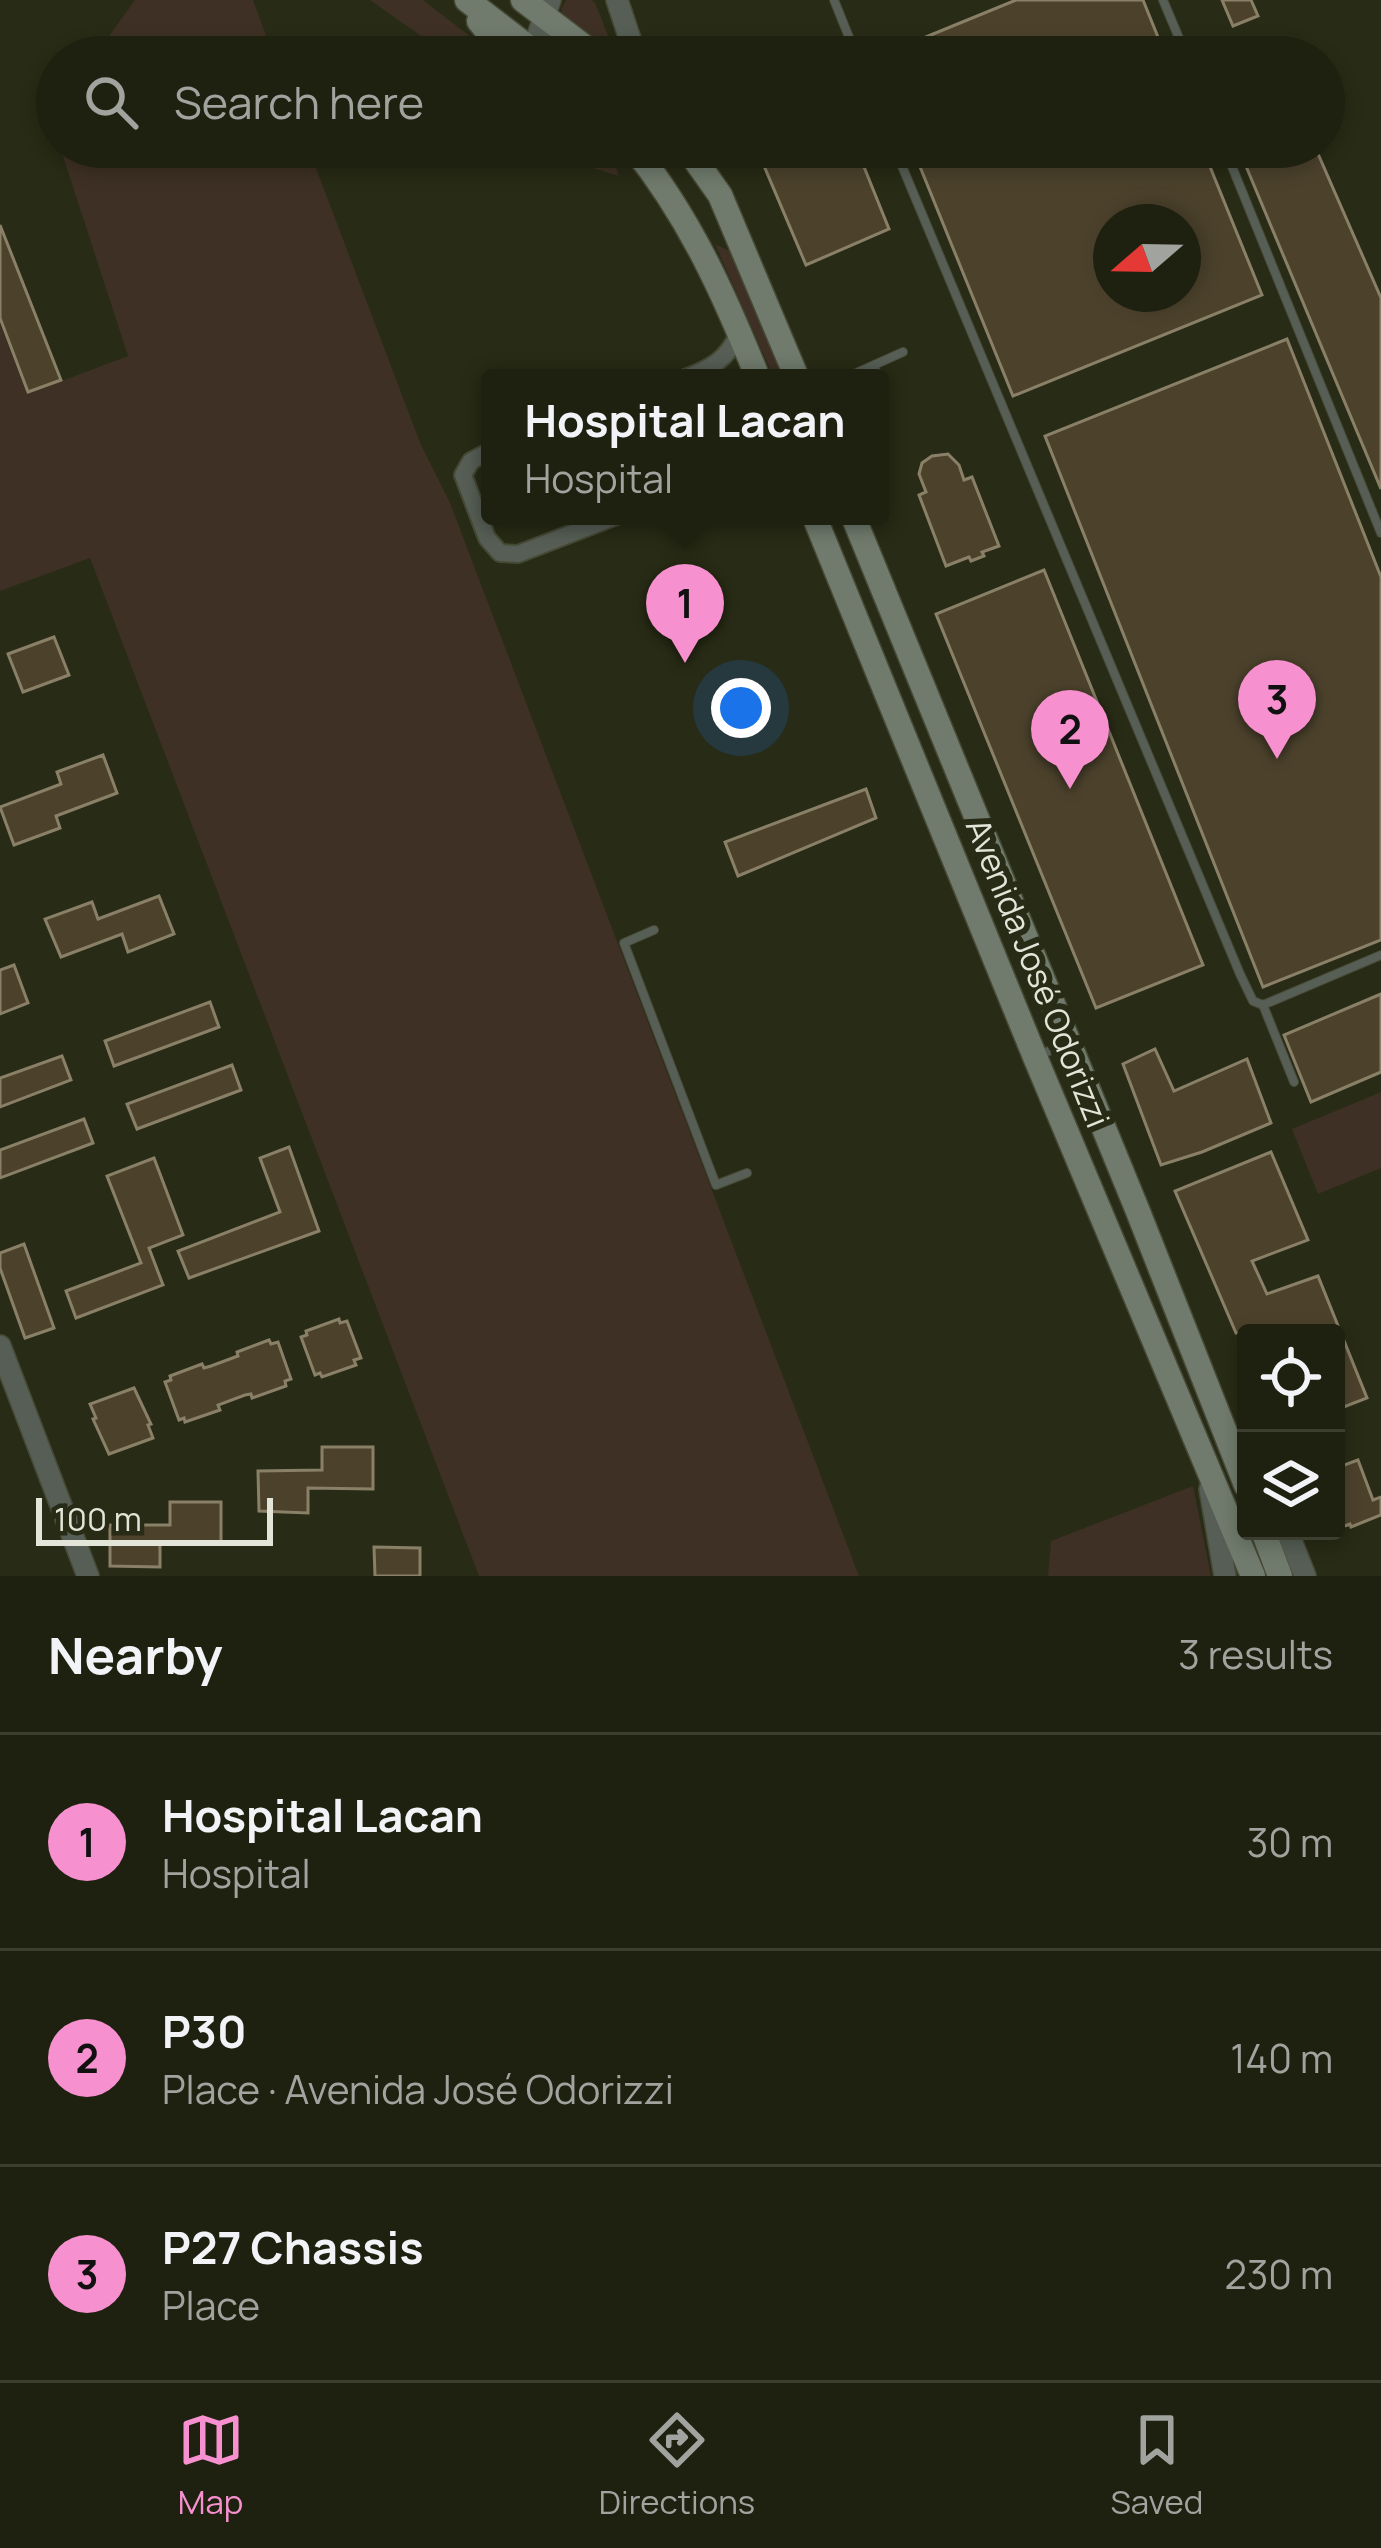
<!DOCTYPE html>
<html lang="en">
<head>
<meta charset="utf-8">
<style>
	body { margin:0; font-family:Manrope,sans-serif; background:#2b2d1e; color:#f1f3f6 }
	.controls { position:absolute; right:36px; bottom:36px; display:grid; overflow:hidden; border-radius:12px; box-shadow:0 6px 18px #0003 }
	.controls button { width:108px; height:108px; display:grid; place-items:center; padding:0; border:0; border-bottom:3px solid #3c3e30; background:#1e2010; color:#f1f3f6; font:60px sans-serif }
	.compass { position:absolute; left:1093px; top:204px; width:108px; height:108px; border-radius:50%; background:#1e2010; box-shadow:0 6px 18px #0003; rotate:250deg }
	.scale { position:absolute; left:36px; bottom:30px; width:237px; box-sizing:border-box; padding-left:12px; border:6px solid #e3e5d8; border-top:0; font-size:33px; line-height:42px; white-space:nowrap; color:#e3e5d8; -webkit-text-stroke:9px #282b15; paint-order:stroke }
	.you { position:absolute; left:741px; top:708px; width:42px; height:42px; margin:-30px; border:9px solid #fff; border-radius:50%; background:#1a73e8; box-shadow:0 0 0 18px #1a73e833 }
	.badge { display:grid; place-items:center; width:78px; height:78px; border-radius:50%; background:#f790cf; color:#111; font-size:39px; font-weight:700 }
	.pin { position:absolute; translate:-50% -99px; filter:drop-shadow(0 3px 6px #0008) }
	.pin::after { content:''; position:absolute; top:63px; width:42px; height:36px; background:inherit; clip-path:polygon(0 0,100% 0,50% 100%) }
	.popup { position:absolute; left:481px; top:369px; width:408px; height:156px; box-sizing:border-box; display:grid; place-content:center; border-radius:12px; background:#1e2010; filter:drop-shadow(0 3px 9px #0005); font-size:39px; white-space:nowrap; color:#a1a39f }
	.popup b { font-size:45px; color:#f1f3f6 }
	.popup::after { content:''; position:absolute; left:50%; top:100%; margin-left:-24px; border:24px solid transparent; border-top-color:#1e2010 }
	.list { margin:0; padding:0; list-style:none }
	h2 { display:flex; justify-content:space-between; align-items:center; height:156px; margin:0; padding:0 48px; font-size:51px }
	h2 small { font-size:39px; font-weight:400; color:#a1a39f }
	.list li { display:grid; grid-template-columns:78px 1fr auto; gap:36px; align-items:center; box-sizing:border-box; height:216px; padding:0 48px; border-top:3px solid #3c3e30 }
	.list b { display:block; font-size:45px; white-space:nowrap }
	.list p { margin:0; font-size:39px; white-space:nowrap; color:#a1a39f }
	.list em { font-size:39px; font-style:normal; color:#a1a39f }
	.icon { flex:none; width:66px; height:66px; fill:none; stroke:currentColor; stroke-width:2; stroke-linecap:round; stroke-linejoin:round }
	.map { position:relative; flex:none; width:1381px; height:1576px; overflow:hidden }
	.search { position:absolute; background:#1e2010; box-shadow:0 6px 18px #0003; left:36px; right:36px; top:36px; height:132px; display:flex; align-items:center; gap:30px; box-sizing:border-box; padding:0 42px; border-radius:66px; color:#a1a39f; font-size:45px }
	.sheet { height:804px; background:#1e2010 }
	nav { display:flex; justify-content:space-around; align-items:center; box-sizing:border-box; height:168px; border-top:3px solid #3c3e30; background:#1e2010; font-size:33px; color:#a1a39f }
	nav a { display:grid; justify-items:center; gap:6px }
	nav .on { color:#f790cf }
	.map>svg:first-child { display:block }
	.green { fill:#3e3024 }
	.building { fill:#4c422c; stroke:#8a8068; stroke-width:3; fill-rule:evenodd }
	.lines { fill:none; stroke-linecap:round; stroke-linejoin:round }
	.service-casing { stroke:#464934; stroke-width:10 }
	.minor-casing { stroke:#464934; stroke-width:20 }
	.tertiary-casing { stroke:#464934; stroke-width:24 }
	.secondary-casing { stroke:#464934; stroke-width:27 }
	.service { stroke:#565e55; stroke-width:8 }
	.minor { stroke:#565e55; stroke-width:16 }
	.tertiary { stroke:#565e55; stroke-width:21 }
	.secondary { stroke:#707b6d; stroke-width:24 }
	.labels { text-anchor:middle; stroke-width:12; stroke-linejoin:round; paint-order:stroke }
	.street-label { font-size:33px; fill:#e3e5d8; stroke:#282b15 }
</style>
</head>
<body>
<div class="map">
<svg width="1381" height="1576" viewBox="0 0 1381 1576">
	<rect width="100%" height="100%" fill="#282b15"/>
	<g class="green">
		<path d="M135,0h118l21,57h-180z"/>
		<path d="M370,0h53l44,34 21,23h-37z"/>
		<path d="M566,0h26l3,3 20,50 -2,2 -48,-34 -4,-12z"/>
		<path d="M60,147h248l113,298 29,58 409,1073h-380l-389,-1018 -90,33v-267l27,70 101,-38z"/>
		<path d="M539,147h70l10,29 -59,-18z"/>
		<path d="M715,244l24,11 47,123h-12z"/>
		<path d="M1381,1092v76l-63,26 -26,-65z"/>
		<path d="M1193,1486l18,90h-163l3,-35z"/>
	</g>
	<g class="building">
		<path d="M1016,0h127l23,57h-289z"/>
		<path d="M1222,0h29l7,16 -25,10z"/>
		<path d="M813,38l8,19h-53z"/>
		<path d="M756,147h100l33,82 -83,36z"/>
		<path d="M912,147h290l60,148 -249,101zM1111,222h72v72h-72z"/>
		<path d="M1238,147h77l66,151v191z"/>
		<path d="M0,225l61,155 -33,12 -28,-74z"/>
		<path d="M1287,339l94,238v363l-118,47 -218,-551z"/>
		<path d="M948,454l11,11 5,15 8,-3 27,69 -17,6 2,4 -13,5 -2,-4 -23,9 -27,-71 7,-3 -7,-18 3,-11 10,-7z"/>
		<path d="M1044,570l159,395 -107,43 -160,-394z"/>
		<path d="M54,637l15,38 -46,17 -15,-38z"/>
		<path d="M103,755l14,38 -61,23 4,12 -46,17 -14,-38 61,-23 -4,-12z"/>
		<path d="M866,789l10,29 -138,58 -13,-34z"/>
		<path d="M159,896l15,38 -46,18 -6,-18 -61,23 -16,-38 47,-17 6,17z"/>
		<path d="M14,965l14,38 -28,11v-44z"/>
		<path d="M1381,994v78l-70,30 -27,-67z"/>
		<path d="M210,1002l9,25 -105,39 -9,-25z"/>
		<path d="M1155,1049l19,42 73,-32 24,64 -69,29 -41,13 -38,-101z"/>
		<path d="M62,1056l9,24 -71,27v-29z"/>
		<path d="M232,1065l9,25 -104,39 -10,-25z"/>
		<path d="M84,1119l9,24 -93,35v-28z"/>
		<path d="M289,1147l30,84 -130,47 -11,-27 102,-39 -20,-54z"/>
		<path d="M1271,1152l37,88 -56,21 15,33 51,-18 49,122 -31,12v-77h-100l-61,-142z"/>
		<path d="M154,1158l29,77 -34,13 14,37 -87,33 -10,-27 75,-28 -34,-87z"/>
		<path d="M24,1244l30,84 -29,10 -25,-70v-15z"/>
		<path d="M339,1319l1,4 7,-2 14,37 -7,2 2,5 -34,12 -2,-4 -5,2 -14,-38 6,-2 -1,-4z"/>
		<path d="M269,1340l2,4 7,-2 13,37 -6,2 1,5 -34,12 -1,-4 -6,1 -27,10 2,5 -35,12 -1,-4 -5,2 -14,-38 6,-2 -1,-4 32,-12 2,4 7,-2 27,-10 -1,-4z"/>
		<path d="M134,1388l17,36 -3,1 5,13 -44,16 -16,-35 3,-1 -6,-14z"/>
		<path d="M322,1447h51v42l-65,-1v25l-49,-2 -1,-40 64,-1z"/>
		<path d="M1358,1460l15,40 8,-3v18l-30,12 -1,-3 -8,3 -6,-17v-42z"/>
		<path d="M170,1502h51v42l-61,-1v24l-50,-1v-41h60z"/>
		<path d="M374,1547l46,1v28h-45z"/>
	</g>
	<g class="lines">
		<g class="service-casing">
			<g id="service">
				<path d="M834,0l23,57"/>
				<path d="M1163,0l24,57"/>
				<path d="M894,147l346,827 13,27 10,4 31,77"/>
				<path d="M1224,147l157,386"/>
				<path d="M874,367l5,11"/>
				<path d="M845,378l58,-26"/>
				<path d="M654,930l-30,13 92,242 31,-12"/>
				<path d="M1263,1005l118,-50"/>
				<path d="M1036,1056l31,-12"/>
			</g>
		</g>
		<g class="minor-casing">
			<g id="minor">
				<path d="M685,378c27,-10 43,-19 54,-46"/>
				<path d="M490,451l-19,10 -8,14 24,63 13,15 18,1 99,-38"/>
			</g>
		</g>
		<g class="tertiary-casing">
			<g id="tertiary">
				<path d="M617,0l19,57"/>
				<path d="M533,50l17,-50"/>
				<path d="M0,1346l88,230"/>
				<path d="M1210,1489l15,87"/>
				<path d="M1287,1531l18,45"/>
			</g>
		</g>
		<g class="secondary-casing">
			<g id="secondary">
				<path d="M467,0l74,57"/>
				<path d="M523,0l75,57"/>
				<path d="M479,21l29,36"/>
				<path d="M633,147c57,71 91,147 125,231"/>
				<path d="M686,147l34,48 77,183"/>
				<path d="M814,516l221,541 218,519"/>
				<path d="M853,516l284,693 109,276"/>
				<path d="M1263,1531l17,45"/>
			</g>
		</g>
		<use href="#service" class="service"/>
		<use href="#minor" class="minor"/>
		<use href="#tertiary" class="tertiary"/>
		<use href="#secondary" class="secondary"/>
	</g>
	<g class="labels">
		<g class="street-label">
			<text transform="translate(1038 973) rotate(68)" y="12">Avenida José Odorizzi</text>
		</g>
	</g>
</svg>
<div class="controls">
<button><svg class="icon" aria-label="locate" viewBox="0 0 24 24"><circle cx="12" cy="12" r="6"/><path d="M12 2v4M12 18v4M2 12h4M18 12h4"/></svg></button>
<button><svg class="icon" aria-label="layers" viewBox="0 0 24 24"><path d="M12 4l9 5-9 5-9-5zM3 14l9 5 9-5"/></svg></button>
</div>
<svg class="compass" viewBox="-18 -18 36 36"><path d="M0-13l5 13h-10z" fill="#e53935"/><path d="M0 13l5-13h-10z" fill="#a1a39f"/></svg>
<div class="scale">100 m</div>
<div class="you"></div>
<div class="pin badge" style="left:685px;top:663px">1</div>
<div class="popup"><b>Hospital Lacan</b>Hospital</div>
<div class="pin badge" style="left:1070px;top:789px">2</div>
<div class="pin badge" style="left:1277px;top:759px">3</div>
<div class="search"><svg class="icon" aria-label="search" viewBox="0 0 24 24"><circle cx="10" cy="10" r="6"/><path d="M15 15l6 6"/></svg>Search here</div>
</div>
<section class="sheet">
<h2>Nearby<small>3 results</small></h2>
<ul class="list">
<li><span class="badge">1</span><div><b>Hospital Lacan</b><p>Hospital</p></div><em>30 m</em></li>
<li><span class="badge">2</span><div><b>P30</b><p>Place · Avenida José Odorizzi</p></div><em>140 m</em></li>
<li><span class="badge">3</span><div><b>P27 Chassis</b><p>Place</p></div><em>230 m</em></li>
</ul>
</section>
<nav>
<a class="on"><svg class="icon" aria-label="map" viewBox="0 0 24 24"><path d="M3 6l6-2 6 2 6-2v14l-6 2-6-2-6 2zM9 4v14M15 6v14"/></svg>Map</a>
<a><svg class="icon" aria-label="directions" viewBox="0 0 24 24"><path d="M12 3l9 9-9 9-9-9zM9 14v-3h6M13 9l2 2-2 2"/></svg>Directions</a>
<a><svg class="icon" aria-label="saved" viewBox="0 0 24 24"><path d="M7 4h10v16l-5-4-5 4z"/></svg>Saved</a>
</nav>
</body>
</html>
